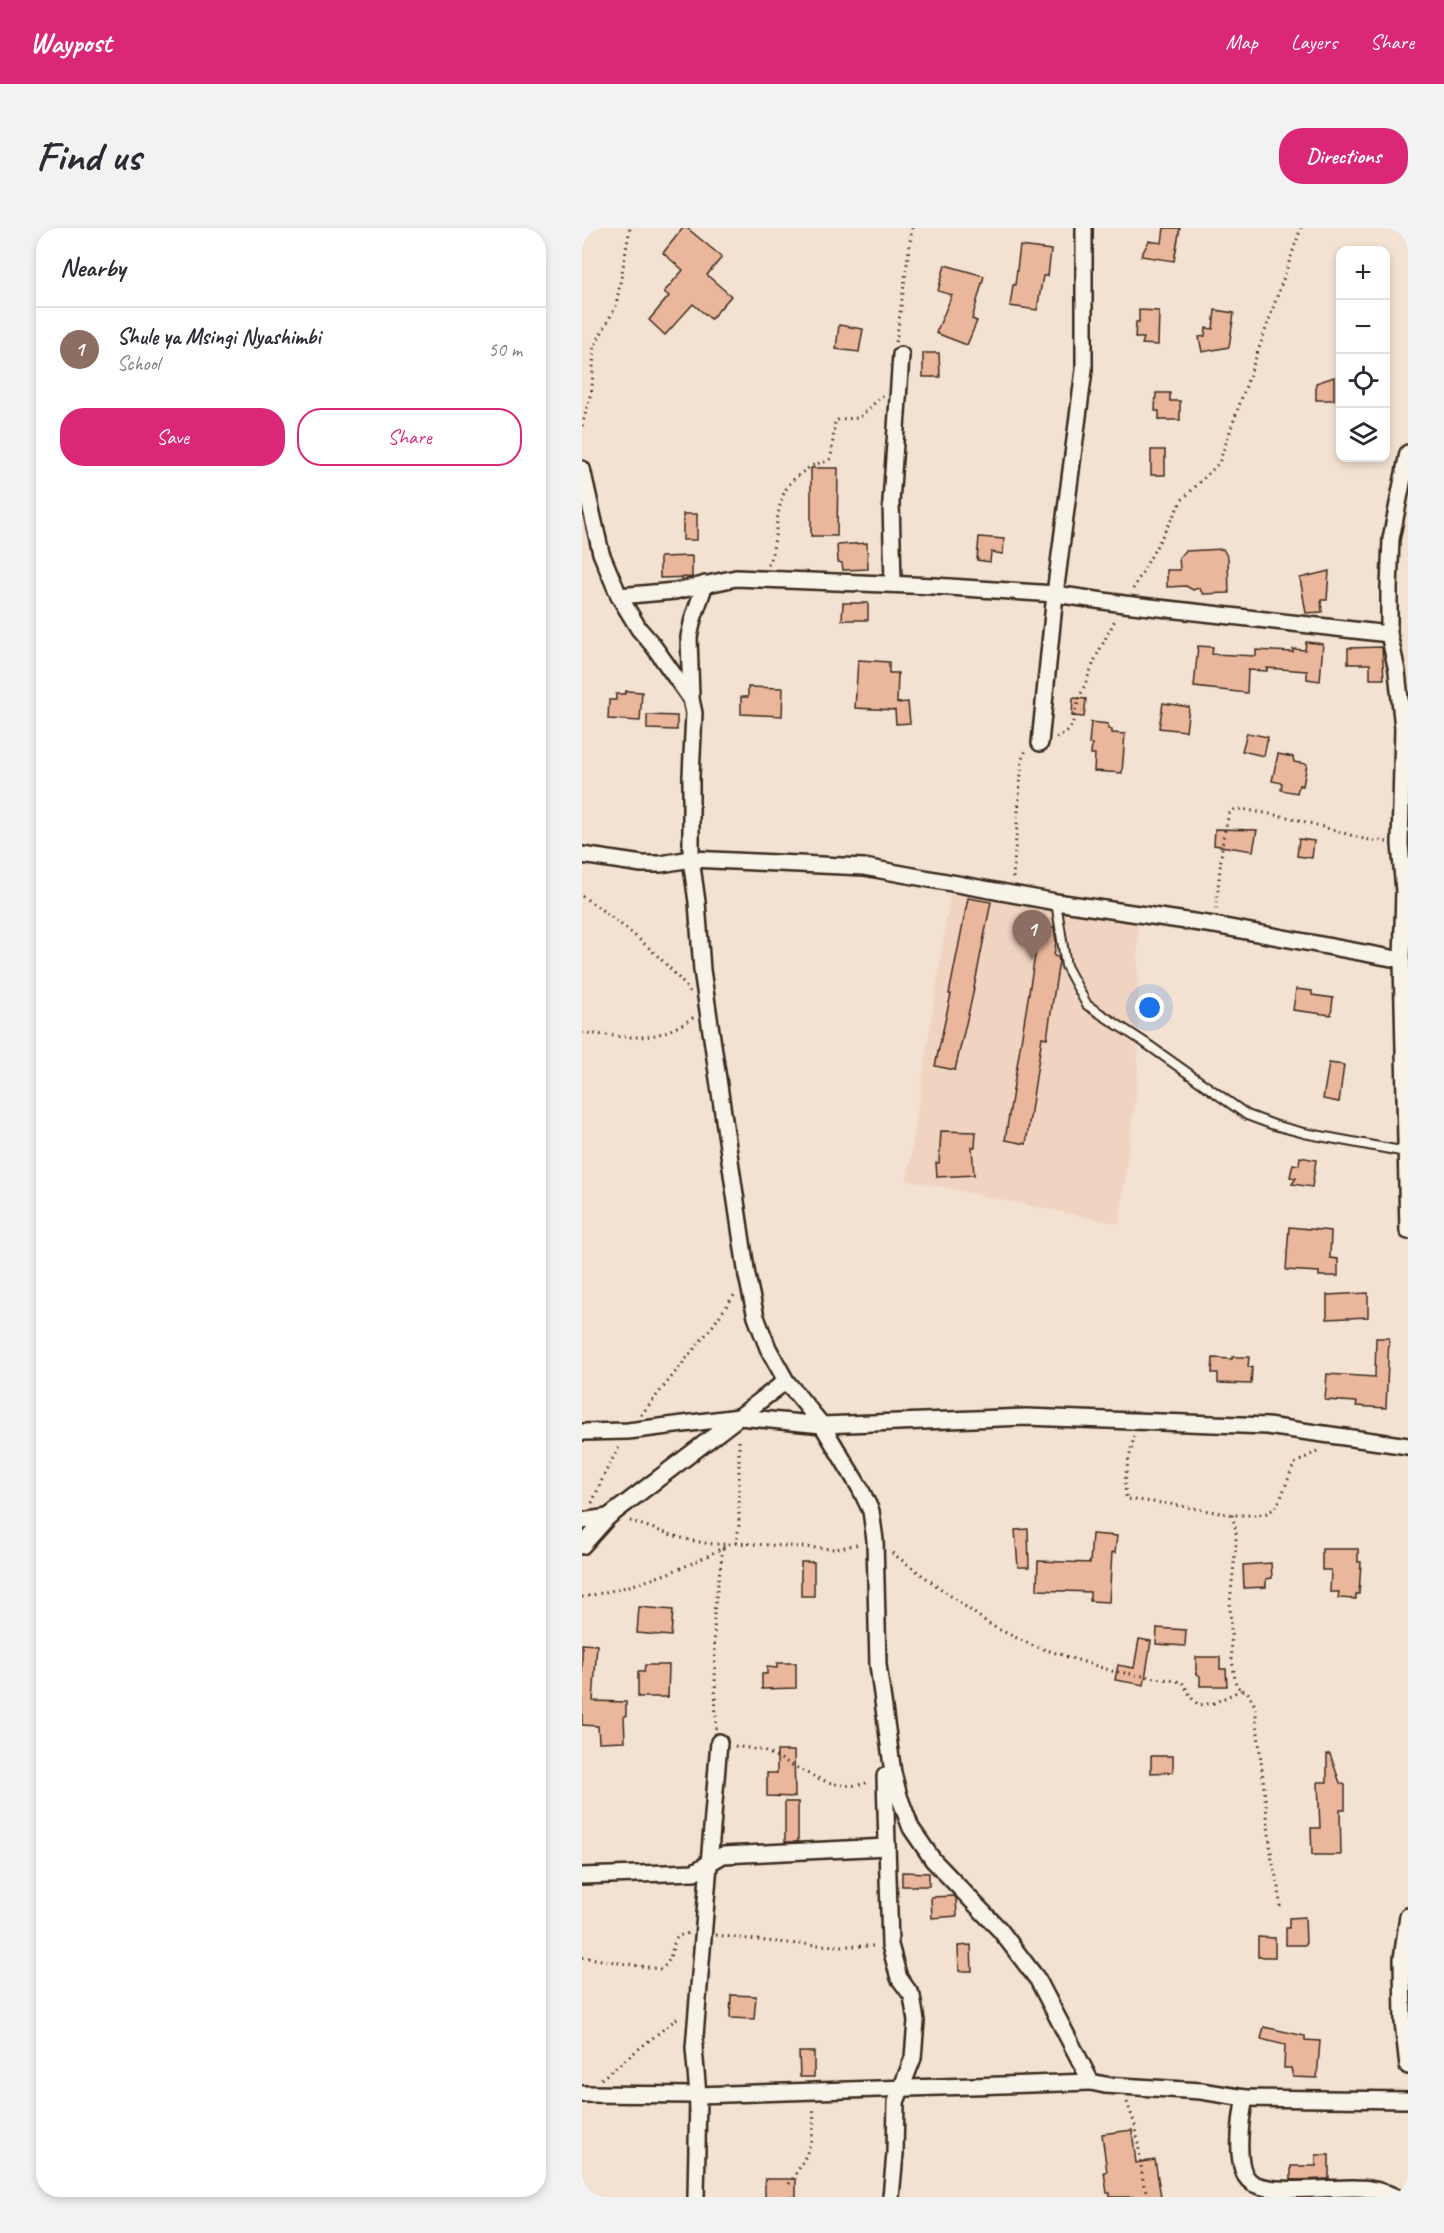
<!DOCTYPE html>
<html lang="en">
<head>
<meta charset="utf-8">
<style>
	body { margin:0; font-family:Caveat,sans-serif; background:#f2f2f3; color:#2b2b33 }
	.controls { position:absolute; right:18px; top:18px; display:grid; overflow:hidden; border-radius:12px; box-shadow:0 3px 9px #0003 }
	.controls button { width:54px; height:54px; display:grid; place-items:center; padding:0; border:0; border-bottom:2px solid #e1e1e2; background:#fff; color:#2b2b33; font:30px sans-serif }
	.you { position:absolute; left:568px; top:780px; width:21px; height:21px; margin:-15px; border:4px solid #fff; border-radius:50%; background:#1a73e8; box-shadow:0 0 0 9px #1a73e833 }
	.badge { display:grid; place-items:center; width:39px; height:39px; border-radius:50%; background:#db2777; color:#fff; font-size:20px; font-weight:700 }
	.pin { position:absolute; translate:-50% -50px; filter:drop-shadow(0 2px 3px #0008) }
	.pin::after { content:''; position:absolute; top:32px; width:21px; height:18px; background:inherit; clip-path:polygon(0 0,100% 0,50% 100%) }
	.list { margin:0; padding:0; list-style:none }
	h2 { display:flex; justify-content:space-between; align-items:center; height:78px; margin:0; padding:0 24px; font-size:26px }
	h2 small { font-size:20px; font-weight:400; color:#7c7c81 }
	.list li { display:grid; grid-template-columns:39px 1fr auto; gap:18px; align-items:center; box-sizing:border-box; height:84px; padding:0 24px; border-top:2px solid #e1e1e2 }
	.list b { display:block; font-size:22px; white-space:nowrap }
	.list p { margin:0; font-size:20px; white-space:nowrap; color:#7c7c81 }
	.list em { font-size:20px; font-style:normal; color:#7c7c81 }
	.actions { display:flex; gap:12px; padding:18px 24px }
	.actions a { flex:1; padding:14px 0; border:2px solid #db2777; border-radius:24px; text-align:center; font-size:21px; color:#db2777 }
	.actions .main { background:#db2777; color:#fff }
	.icon { flex:none; width:33px; height:33px; fill:none; stroke:currentColor; stroke-width:2; stroke-linecap:round; stroke-linejoin:round }
	.map { position:relative; flex:none; width:826px; height:1969px; overflow:hidden; border-radius:24px }
	header { display:flex; align-items:center; gap:36px; box-sizing:border-box; height:84px; padding:0 30px; background:#db2777; color:#fff }
	header strong { font-size:28px }
	nav { display:flex; gap:33px; margin-inline-start:auto; font-size:21px }
	.intro { display:flex; align-items:center; justify-content:space-between; box-sizing:border-box; height:144px; padding:0 36px }
	h1 { margin:0; font-size:42px }
	.button { padding:15px 27px; border-radius:24px; background:#db2777; color:#fff; font-size:21px; font-weight:700 }
	main { display:flex; gap:36px; padding:0 36px }
	aside { flex:1; background:#fff; border-radius:24px; box-shadow:0 3px 9px #0003 }
	.map>svg:first-child { display:block }
	.built { fill:#f0d4c1 }
	.building { fill:#eab79c; stroke:#3b2a1e; stroke-width:1.5 }
	.lines { fill:none; stroke-linecap:round; stroke-linejoin:round }
	.lane-casing { stroke:#3b2a1e; stroke-width:12 }
	.street-casing { stroke:#3b2a1e; stroke-width:20 }
	.path { stroke:#3b2a1e; stroke-width:3; stroke-dasharray:1.5 4.5; stroke-linecap:butt }
	.lane { stroke:#f7f3e8; stroke-width:8 }
	.street { stroke:#f7f3e8; stroke-width:15 }
</style>
</head>
<body>
<header>
<strong>Waypost</strong>
<nav><a>Map</a><a>Layers</a><a>Share</a></nav>
</header>
<div class="intro"><h1>Find us</h1><a class="button">Directions</a></div>
<main>
<aside>
<h2>Nearby<small></small></h2>
<ul class="list">
<li><span class="badge" style="background:#8d6e63">1</span><div><b>Shule ya Msingi Nyashimbi</b><p>School</p></div><em>50 m</em></li>
</ul>
<div class="actions"><a class="main">Save</a><a>Share</a></div>
</aside>
<div class="map">
<svg width="826" height="1969" viewBox="0 0 826 1969">
	<rect width="100%" height="100%" fill="#f3e1d1"/>
	<filter id="ink" filterUnits="userSpaceOnUse"><feTurbulence type="fractalNoise" baseFrequency=".0167" numOctaves="2"/><feDisplacementMap in="SourceGraphic" scale="12" xChannelSelector="R" yChannelSelector="G"/><feConvolveMatrix kernelMatrix="1 2 1 2 8 2 1 2 1" color-interpolation-filters="sRGB"/></filter>
	<g filter="url(#ink)">
		<path class="built" d="M369,661l187,30v159l-19,146 -212,-44z"/>
		<g class="building">
			<path d="M101,0h4l35,29 -15,18 24,21 -20,23 -18,-15 -28,31 -16,-15 20,-24 -5,-4 19,-22 -20,-17z"/>
			<path d="M582,0h16l-6,33 -33,-5 8,-15 13,2z"/>
			<path d="M438,18l31,4 -3,26h-5l-6,34 -27,-4 3,-21h2z"/>
			<path d="M363,37l39,11 -12,43 5,2 -10,24 -31,-12 16,-38 -14,-4z"/>
			<path d="M557,82l20,1 -1,34 -16,-1 2,-6h-9l1,-16h3z"/>
			<path d="M633,82l19,3 -5,34 -27,5 -3,-15 6,-1 1,-8 7,1z"/>
			<path d="M257,97l24,4 -4,23 -23,-3z"/>
			<path d="M341,125h16l1,24h-17z"/>
			<path d="M752,149v23h-18v-17z"/>
			<path d="M574,165h14v8h10v19h-21v-9h-4z"/>
			<rect x="569" y="222" width="14" height="25"/>
			<path d="M229,240h27l-1,68h-26z"/>
			<rect x="101" y="286" width="14" height="26"/>
			<path d="M397,309l25,2 -1,15 -12,-2 -1,10 -13,-2z"/>
			<path d="M285,315l1,26 -25,1 -1,-7 -4,-1 -1,-17z"/>
			<path d="M641,321l5,9 1,35 -26,1 -4,-6 -6,2 -7,-4 -19,1v-17h13l-1,-13 7,-6z"/>
			<path d="M110,328v21l-32,1v-21z"/>
			<path d="M747,343l-2,29h-6l1,12 -16,1 -6,-35z"/>
			<path d="M261,375h25v17h-26z"/>
			<path d="M724,414l17,2 -3,37 -13,-2v-8l-40,-3v3l-19,-1 -1,23 -53,-6 4,-41 15,1 -1,7 44,2v-6l37,2v-3l12,1z"/>
			<path d="M800,419l2,32h-14v-15h-22v-16z"/>
			<path d="M276,432l31,2v11h9l-1,30 11,-1 2,21 -14,1 -1,-14 -40,-2z"/>
			<path d="M166,459l35,1 -1,28 -41,-2v-17h7z"/>
			<path d="M44,463l16,1 -2,29 -32,-2 1,-19h7v-6h9z"/>
			<path d="M491,470l13,1 -2,18 -12,-1z"/>
			<path d="M581,475l26,4 -3,24 -27,-3z"/>
			<path d="M65,487l30,1v14l-30,-1z"/>
			<path d="M509,494l17,2v5l4,1v3l13,1 -3,39 -28,-2 1,-17h-4l1,-10h-3z"/>
			<path d="M665,505l21,4 -4,19 -22,-5z"/>
			<path d="M696,526l15,3 1,5 13,2 -4,22 -4,-1 -2,8 -16,-3 1,-7 -10,-2z"/>
			<path d="M633,601l42,1 -4,21 -39,-6z"/>
			<path d="M717,611l15,2 -2,17 -15,-2z"/>
			<path d="M386,670l23,4 -19,96 -17,72 -20,-4 16,-72h-2z"/>
			<path d="M455,697l17,2 2,14 -2,15 4,1 1,4 -12,77 -5,-1 -16,107 -21,-4 31,-191z"/>
			<path d="M714,761l16,2v4l21,3 -2,17 -38,-5z"/>
			<path d="M747,835l15,2 -5,37 -16,-3z"/>
			<path d="M359,903l35,1 -1,15h-3l2,28 -37,2 -1,-14h3z"/>
			<path d="M718,929l16,3 -4,27 -20,-3 4,-6 -6,-1 3,-13 6,1z"/>
			<path d="M707,999l42,4 -1,27 8,1v17h-19v-4l-33,-2z"/>
			<path d="M786,1065v24l-41,2v-24z"/>
			<path d="M794,1110h13l-3,70 -30,-2 1,-4 -32,-2 2,-26 48,3z"/>
			<path d="M650,1129h17l-1,10h4l-1,17 -33,-1v-10h-6l1,-15 19,1z"/>
			<path d="M446,1301l1,38h-11l-3,-37z"/>
			<path d="M510,1306l25,2 -2,17 -3,-1 -3,50 -19,-1v-9l-53,-2 1,-29 52,2z"/>
			<path d="M740,1321h36v13h3l-2,32h-3v5l-18,-1 1,-6h-9l1,-22h-9z"/>
			<rect x="219" y="1334" width="13" height="34"/>
			<path d="M689,1335l1,15 -6,1v8l-22,1 -1,-23z"/>
			<path d="M57,1379l34,3 -2,26 -34,-3z"/>
			<path d="M575,1400l29,2 -1,16 -29,-2z"/>
			<path d="M557,1411l12,2 -7,44 -29,-5 3,-15 16,3z"/>
			<path d="M0,1416l15,1 -4,56 33,1v14h-2l1,25 -26,1 -1,-16 -16,-1z"/>
			<path d="M614,1429h24v12h6l1,17h-27v-10l-4,-3z"/>
			<path d="M195,1435h19v25l-34,1v-15h5v-7l10,1z"/>
			<path d="M63,1437h24l-1,32h-30v-25h6z"/>
			<path d="M195,1523h17l1,46 -28,-1v-23h10z"/>
			<path d="M745,1526h3l10,29 5,2v25h-5l1,45h-29l-1,-27h9l-2,-46h9z"/>
			<path d="M569,1528h22v16l-22,1z"/>
			<rect x="203" y="1574" width="13" height="40"/>
			<path d="M320,1644l27,1v13h-27z"/>
			<path d="M372,1668l2,2 1,18 -25,2 -1,-21z"/>
			<path d="M723,1689l1,28h-20v-17h3v-10z"/>
			<path d="M676,1709l17,1v19h-17z"/>
			<path d="M389,1717l1,26h-13l-1,-25z"/>
			<path d="M149,1767l25,1 -2,23 -24,-1z"/>
			<path d="M682,1799l41,9v4l15,1 -3,37 -24,-1 -2,-9h-7l1,-23 -24,-6z"/>
			<path d="M217,1824h15v25h-14z"/>
			<path d="M550,1902l4,33 19,-3 6,37h-51v-4h-3l-3,-21h3l-5,-38z"/>
			<path d="M734,1927h13v24l-38,1v-14h25z"/>
			<rect x="183" y="1951" width="31" height="18"/>
		</g>
		<g class="lines">
			<g class="lane-casing">
				<path id="lane" d="M474,674l10,64 21,39 57,37 103,73 27,10 30,8 102,19"/>
			</g>
			<g class="street-casing">
				<g id="street">
					<path d="M826,225l-17,86 -2,49v46l8,37 6,57 -3,116 4,47 -2,69 6,271"/>
					<path d="M0,241l19,84 18,43 20,33 13,15 39,55 3,14 -3,63v83l6,43 5,68 45,306 9,41 12,31 18,33 36,44 38,63 11,23 4,29 3,125 15,108 6,23 12,32 22,32 67,70 38,50 53,102 14,3 96,6 44,7c-4,19 -12,71 6,84 17,13 81,5 105,6 14,0 27,3 40,9"/>
					<path d="M311,356l-2,-82 10,-147"/>
					<path d="M37,368l56,-5 61,-13 198,8 121,8 69,10 265,30"/>
					<path d="M109,470l-2,-61 4,-18 12,-35"/>
					<path d="M458,515l15,-149 29,-224v-142"/>
					<path d="M0,627l60,9h19l30,-5 173,8 192,35 158,23 188,35"/>
					<path d="M0,1204l46,-1 111,-14 83,8 204,-8 241,9 141,20"/>
					<path d="M0,1293l26,-4"/>
					<path d="M0,1318l26,-29 178,-136"/>
					<path d="M303,1548l5,169 9,33 13,18 4,25 -3,37 -17,44 -1,52 -4,43"/>
					<path d="M0,1648l112,-4 29,-17 164,-8"/>
					<path d="M826,1688l-6,43 1,63 5,44"/>
					<path d="M0,1866l116,1 393,-13"/>
					<path d="M663,1870l163,2"/>
					<path d="M114,1969l2,-102 -4,-47 25,-306"/>
				</g>
			</g>
			<g class="path">
				<path d="M314,114l16,-114"/>
				<path d="M0,198l10,-37 2,-42 22,-41 14,-78"/>
				<path d="M186,337c12,-26 4,-66 26,-86 6,-5 13,-11 20,-14 6,-3 12,-2 17,-7l4,-37 5,-2 19,-1 24,-23"/>
				<path d="M551,361l49,-89 37,-37 82,-235"/>
				<path d="M474,510l11,-6 5,-7 7,-26 17,-42 20,-39"/>
				<path d="M431,650l9,-119 5,-11"/>
				<path d="M0,668c39,27 79,58 108,96"/>
				<path d="M634,681l7,-71 6,-24 5,-4 8,-1 50,9 72,21 23,3"/>
				<path d="M0,805c48,3 68,13 112,-16"/>
				<path d="M59,1187l70,-87 24,-34"/>
				<path d="M552,1208c-3,18 -13,45 -7,63l43,5 62,11h24l11,-2 7,-4 6,-9 14,-36 25,-14"/>
				<path d="M10,1275l13,-30 14,-26"/>
				<path d="M650,1287l4,15v15l-6,57 2,58 4,25 5,5 6,1 8,15 17,155 7,25 1,22"/>
				<path d="M48,1293c33,10 71,28 106,22l3,-18v-88"/>
				<path d="M154,1315l99,6 25,-5"/>
				<path d="M310,1325l100,73 39,19 81,26 70,11 11,18 6,5 15,-2 27,-13"/>
				<path d="M0,1369c50,-9 103,-27 147,-53"/>
				<path d="M134,1501l-2,-117 9,-64"/>
				<path d="M153,1518c9,2 19,2 28,5 35,13 67,45 106,31"/>
				<path d="M134,1707c53,7 105,12 158,11"/>
				<path d="M0,1729l78,12c13,-6 10,-22 18,-33l11,-3"/>
				<path d="M19,1851l79,-63"/>
				<path d="M545,1874l9,26 8,59 6,10"/>
				<path d="M207,1956c18,-26 27,-45 24,-77"/>
			</g>
			<use href="#lane" class="lane"/>
			<use href="#street" class="street"/>
		</g>
	</g>
</svg>
<div class="controls">
<button>+</button>
<button>−</button>
<button><svg class="icon" aria-label="locate" viewBox="0 0 24 24"><circle cx="12" cy="12" r="6"/><path d="M12 2v4M12 18v4M2 12h4M18 12h4"/></svg></button>
<button><svg class="icon" aria-label="layers" viewBox="0 0 24 24"><path d="M12 4l9 5-9 5-9-5zM3 14l9 5 9-5"/></svg></button>
</div>
<div class="you"></div>
<div class="pin badge" style="left:450px;top:732px;background:#8d6e63">1</div>
</div>
</main>
</body>
</html>
